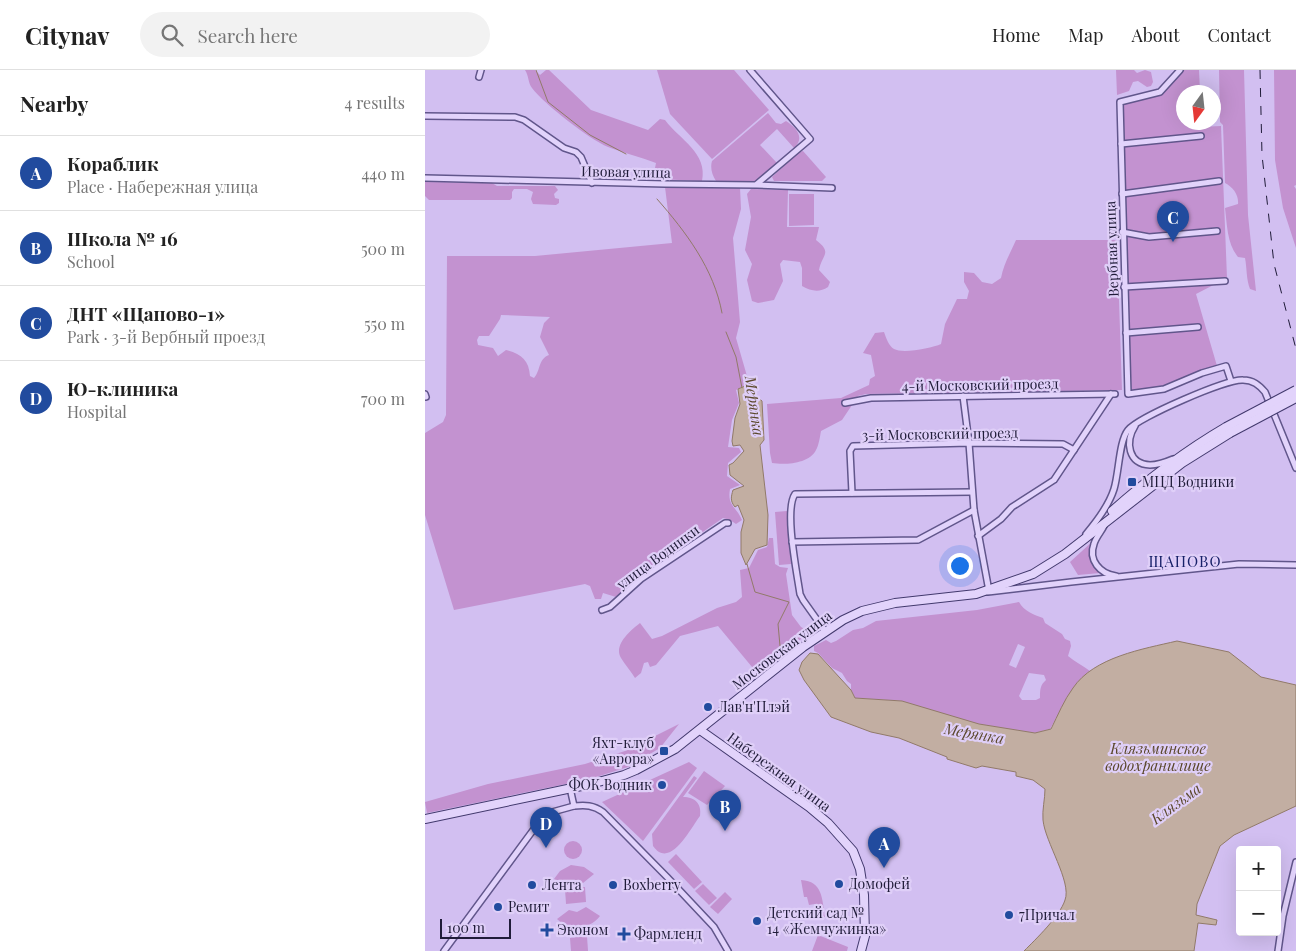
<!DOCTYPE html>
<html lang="en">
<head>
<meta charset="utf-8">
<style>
	body { margin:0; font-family:"Playfair Display",serif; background:#f2f2f2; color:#222 }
	.controls { position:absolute; right:15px; bottom:15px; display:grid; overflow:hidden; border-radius:5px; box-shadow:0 5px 20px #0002 }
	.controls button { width:45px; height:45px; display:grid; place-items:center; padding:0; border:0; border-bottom:1px solid #e0e0e0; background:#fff; color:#222; font:25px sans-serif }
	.compass { position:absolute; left:751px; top:15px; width:45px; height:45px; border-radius:50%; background:#fff; box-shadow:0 5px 20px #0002; rotate:195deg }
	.scale { position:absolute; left:15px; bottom:12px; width:71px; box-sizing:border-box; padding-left:5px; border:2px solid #201c39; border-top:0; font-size:14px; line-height:18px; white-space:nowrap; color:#201c39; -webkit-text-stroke:4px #dfcff8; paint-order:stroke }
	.you { position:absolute; left:534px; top:495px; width:18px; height:18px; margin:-12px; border:4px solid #fff; border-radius:50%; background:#1a73e8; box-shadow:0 0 0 8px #1a73e833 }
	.badge { display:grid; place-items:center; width:32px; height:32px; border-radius:50%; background:#214b9e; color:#fff; font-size:16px; font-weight:700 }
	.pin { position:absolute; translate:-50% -41px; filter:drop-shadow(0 1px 2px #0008) }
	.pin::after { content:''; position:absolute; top:26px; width:18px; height:15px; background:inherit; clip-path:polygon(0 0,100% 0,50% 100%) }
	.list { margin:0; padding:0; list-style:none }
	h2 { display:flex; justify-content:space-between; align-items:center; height:65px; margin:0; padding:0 20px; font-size:21px }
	h2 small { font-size:16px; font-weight:400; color:#767676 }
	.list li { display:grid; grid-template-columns:32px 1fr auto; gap:15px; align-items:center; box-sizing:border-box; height:75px; padding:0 20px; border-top:1px solid #e0e0e0 }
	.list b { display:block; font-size:19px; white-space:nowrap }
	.list p { margin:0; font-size:16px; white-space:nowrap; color:#767676 }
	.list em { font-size:16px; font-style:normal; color:#767676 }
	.icon { flex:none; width:28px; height:28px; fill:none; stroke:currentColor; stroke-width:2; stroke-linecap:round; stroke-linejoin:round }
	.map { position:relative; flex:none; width:871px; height:881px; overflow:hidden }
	header { display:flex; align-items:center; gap:30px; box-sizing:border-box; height:70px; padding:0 25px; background:#fff; border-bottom:1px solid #e0e0e0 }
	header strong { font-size:24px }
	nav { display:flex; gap:28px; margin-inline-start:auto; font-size:18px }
	.search { width:350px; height:45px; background:#f2f2f2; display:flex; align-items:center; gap:12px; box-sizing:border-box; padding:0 18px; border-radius:28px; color:#767676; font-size:19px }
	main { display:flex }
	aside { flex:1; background:#fff }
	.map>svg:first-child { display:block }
	.green { fill:#c392d0; fill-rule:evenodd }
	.water { fill:#c2aea2; stroke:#917a69 }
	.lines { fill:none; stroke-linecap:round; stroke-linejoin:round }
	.stream { stroke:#917a69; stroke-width:1 }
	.street-casing { stroke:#61568b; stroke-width:8 }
	.secondary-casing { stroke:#42396d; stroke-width:10 }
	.street { stroke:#e2d3fb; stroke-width:5 }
	.secondary { stroke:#e2d3fb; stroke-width:8 }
	.rail { stroke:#201c39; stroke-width:1; stroke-dasharray:9 9; stroke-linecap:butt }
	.secondary-bridge-casing { stroke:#42396d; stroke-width:10; stroke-linecap:butt }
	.secondary-bridge { stroke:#e2d3fb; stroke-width:8 }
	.poi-dot { fill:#214b9e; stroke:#dfcff8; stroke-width:2 }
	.labels { text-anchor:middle; stroke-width:4.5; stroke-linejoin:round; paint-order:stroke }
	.street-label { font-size:14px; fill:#201c39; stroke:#dfcff8 }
	.poi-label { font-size:14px; fill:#201c39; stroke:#dfcff8; text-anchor:start }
	.water-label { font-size:15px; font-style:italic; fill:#5a472a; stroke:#dfcff8 }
	.neighbourhood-label { font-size:15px; letter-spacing:1px; fill:#182169; stroke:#dfcff8 }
</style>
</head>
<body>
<header>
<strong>Citynav</strong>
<div class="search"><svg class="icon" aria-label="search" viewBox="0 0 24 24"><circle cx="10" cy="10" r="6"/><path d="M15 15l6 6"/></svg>Search here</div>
<nav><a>Home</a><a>Map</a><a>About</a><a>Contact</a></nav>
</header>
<main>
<aside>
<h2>Nearby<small>4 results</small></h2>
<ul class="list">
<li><span class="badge">A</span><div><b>Кораблик</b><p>Place · Набережная улица</p></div><em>440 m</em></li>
<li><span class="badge">B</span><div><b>Школа № 16</b><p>School</p></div><em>500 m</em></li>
<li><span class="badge">C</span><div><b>ДНТ «Щапово-1»</b><p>Park · 3-й Вербный проезд</p></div><em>550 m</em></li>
<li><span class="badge">D</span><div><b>Ю-клиника</b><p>Hospital</p></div><em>700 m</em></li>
</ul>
</aside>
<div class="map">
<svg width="871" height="881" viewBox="0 0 871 881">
	<rect width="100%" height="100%" fill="#d2bff1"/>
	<g class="green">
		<path d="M100,0h10l5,5 6,-5h3l42,40 57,20 12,-11 5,1c15,20 43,33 37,61l-46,-2 -2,-6 2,-10c-16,-6 -32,-10 -48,-16 -19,-8 -64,-43 -76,-59 -4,-5 -3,-12 -7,-18z"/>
		<path d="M232,0h77l35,40 -57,49 -42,-45z"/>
		<path d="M691,0h18l3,3 8,-3 6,2 2,10 -2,4 -4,1 -9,-6 -5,1 -4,9 -12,4z"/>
		<path d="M753,0h21l1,22h-17v30l17,1v4l21,-1 6,152 -31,16 21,72 -23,7 -30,13 -37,6 -10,-287 6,-1v-4l37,-10z"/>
		<path d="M794,0h25l4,145 8,76 -6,-2c-4,-10 -3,-21 -5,-31l-7,-1c-11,-13 -11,-33 -13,-49l13,-4c1,-9 -5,-17 -13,-21l-2,-58 -3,-3z"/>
		<path d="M849,0h22v115l-2,1 2,3v59l-13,-40 -8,-48z"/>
		<path d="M343,43l8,10 5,1 5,-3c11,7 19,17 8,27l-17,-19 -17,16 17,18 -17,16 -5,2h-39c-4,-6 -6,-13 -4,-20z"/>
		<path d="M378,81l23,26 -4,4h-48l-2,-4 27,-25z"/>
		<path d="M0,112l67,1 5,3h58l3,4 -4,4 1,4 4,1v4l-3,2 -23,-1 -2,-5 2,-7 -6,-3h-13l-2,3v6l-2,2h-81l-4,-4z"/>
		<path d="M240,117h75l1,22 -8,29 7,84 -4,16 13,45 -13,7 3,13 -7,17 -4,27 11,1 2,4 -13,11 -1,13 13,9 -10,4c-3,17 6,17 12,31l-6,4 -6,-4 -7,-2 -78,54 -29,25 -13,-4 -2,6h-6l-5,-13 -5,-2 -131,26 -29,-95v-82l18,-11 3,-7 1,-159h88l137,-13zM76,245l49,2 -6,6 -4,14 9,18c-11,4 -8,15 -15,23l-4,-2c-1,-16 -9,-22 -24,-26l-8,6 -5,-8 -15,-3 -1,-5 2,-4h10l11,-17z"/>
		<path d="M326,119l37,1 -1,37h32l-3,13c17,13 6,14 3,30l11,12 -2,5c-9,6 -17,4 -26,-1v-18l-2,-6 -17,-2 -3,4 3,17 -9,19 -16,3 -6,-2 -5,-21 5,-16 -7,-14 6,-33 -4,-23z"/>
		<path d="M364,124h25v31l-25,1z"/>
		<path d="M591,170h101l5,150 -256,4 -8,2 -16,24 -21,11c-1,5 -2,14 -5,19 -7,14 -31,15 -44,13l-2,-10 -3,-49 74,-6 28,-13 1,-6 5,-3 -4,-21 -8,-2 12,-20 9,-1c2,6 5,14 10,17 9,5 38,-1 47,-5l4,-20 12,-25h10l2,-8 -5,-9v-10l10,1 8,9 10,2 9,-6c3,-15 9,-24 15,-38z"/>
		<path d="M362,441l4,53 -12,1 -4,-53z"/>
		<path d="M344,468h4l2,26 5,3 8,1 -2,6 6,41 9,12 9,5 -53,41 -39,-47 -38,10 -24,29 -6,2 -2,-5 -4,1 -3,10 -6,5c-4,-7 -10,-13 -14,-20 -8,-13 10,-28 19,-35l12,16 10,-3 55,-28 19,-6 6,-5 -2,-27 9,-2 9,-18 9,-3z"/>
		<path d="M668,471c-5,14 -3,22 7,32l-22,2 -8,-13z"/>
		<path d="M594,532c5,9 15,13 24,16l2,5 17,11 3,5 5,2 1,5 -3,10c7,6 14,9 22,15l-16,16 -24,42 -15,4 -65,-10 -68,-22 -47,-3 -4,-8v-6l-4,-3 -5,-8 -10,-5 -14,-15 -4,-2v-5l12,-6 5,3 5,-2 17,-11 10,-2 13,-7 101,-11zM593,574l7,3 -9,21 -7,-3zM604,603l15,2 2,5c-6,5 -6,10 -6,18l-4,2h-14l-3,-4z"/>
		<path d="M254,654l-19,24 -32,19 -38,12 -163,34 -2,-11 63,-18 97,-20 40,-13z"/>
		<path d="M264,692l8,6 -54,73 -41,-39z"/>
		<path d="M279,701l21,15 -18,19 -19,-12z"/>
		<path d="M269,706l3,2 -14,19c12,0 19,7 17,19 -10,13 -30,54 -47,30l-1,-12z"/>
		<circle cx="148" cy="780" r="9"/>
		<path d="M251,784l26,28 -8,7 -26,-27z"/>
		<path d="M146,795l13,2 10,7 -11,9 -10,-2 -9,4 -10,-6 6,-8z"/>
		<path d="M376,810c22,1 21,19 24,37l-7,2 -3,-15 -6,1 -2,-8h-3z"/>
		<path d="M278,814l14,14 -8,7 -14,-14z"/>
		<path d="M160,817l1,15 -20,2 -1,-15z"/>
		<path d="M300,822l7,7 -14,15 -8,-7z"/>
		<path d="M161,837l14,9c-11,14 -30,15 -43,3l12,-9 8,2z"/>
		<path d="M393,865l30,12 -1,4h-35z"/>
		<path d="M162,866l1,15h-17l-1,-13z"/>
	</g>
	<g class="water">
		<path d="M320,316l17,15 2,39 -4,5 8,70 -1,30 -12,4 -9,16 -5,-12v-21l3,-12 -6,-15 -3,2c-5,-6 -4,-10 -2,-17l11,-4 -14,-11 -1,-10 4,-2 11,-12 -4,-6 -7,1 -1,-5 3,-23 5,-14 -2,-15z"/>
		<path d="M752,571l52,11 32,25 35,8v121l-62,29 -14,11 -23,58 -1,11 21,5 -1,5 -18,-2 -4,28h-170c12,-12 36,-35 41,-51 7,-18 -20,-58 -22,-80 -1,-10 2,-21 2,-31l-12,-9 -17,-4v-4l-34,-6 -6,2 -29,-9v-2l-48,-19 -28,-6 -40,-15 -27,-37 -5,-10 3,-8 8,-9 8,1 33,36 4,8 47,3 77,23 56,9 16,-4c7,-14 13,-29 22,-41 21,-31 70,-39 104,-47z"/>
	</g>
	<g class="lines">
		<g class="stream">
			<path d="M111,0l12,32 42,33 36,19"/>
			<path d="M232,129c29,33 57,70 65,114"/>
			<path d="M301,262l10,25 6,31"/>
			<path d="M322,494l8,28 34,10 -11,22 2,22 18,-8"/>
		</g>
		<g class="street-casing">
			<g id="street">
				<path d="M325,0l60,69 -53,45"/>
				<path d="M755,0l-20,22 -40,10 8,292 36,-5 38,-16 24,-7 5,15"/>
				<path d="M54,7l2,-7"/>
				<path d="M0,46l90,1 9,3 40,28 12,4 5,5 11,26"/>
				<path d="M696,74l80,-8"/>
				<path d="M0,108l240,6 92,1 75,3"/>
				<path d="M697,124l97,-13"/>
				<path d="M697,162l27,5 68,-6"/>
				<path d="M699,217l101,-6"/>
				<path d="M701,263l72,-6"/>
				<path d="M0,324l1,3"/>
				<path d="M538,326l6,47 5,67 15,81"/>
				<path d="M420,333l26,-5 244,-4"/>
				<path d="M710,356c-10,16 -7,38 15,39 8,0 16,-3 23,-6"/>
				<path d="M427,423l-2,-42 3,-5 116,-3 94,1 11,6"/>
				<path d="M679,456c-3,6 -8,11 -10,18 -6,16 6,30 22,32"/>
				<path d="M661,464c11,-13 23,-29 28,-45 5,-16 5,-48 14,-59 11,-13 98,-51 115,-50 10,0 16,5 22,12l31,76"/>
				<path d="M553,466l23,-17 11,-12 42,-27 57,-86"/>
				<path d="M367,472l126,-2 56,-30"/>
				<path d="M563,522l83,-10 168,-18 57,1"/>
				<path d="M177,540l8,-3 31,-28 84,-56h3"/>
				<path d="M400,561l-22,-31 -3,-6c-3,-21 -16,-84 -5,-100l177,-2"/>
				<path d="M145,718l4,18c12,-1 19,-1 29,6l64,65 47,50 14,24"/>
				<path d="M19,881l101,-137 29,-8"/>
				<path d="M853,881l5,-35 13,-54"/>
			</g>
		</g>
		<g class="secondary-casing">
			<g id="secondary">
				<path d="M687,441c36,-32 73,-60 114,-84"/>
				<path d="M275,660l109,77 19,16 25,28 7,18 4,26 1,41 -4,15"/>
				<path d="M0,749l166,-35 33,-9 12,-5 39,-21 128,-102 40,-27 19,-9 33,-8 81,-9 57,-20 32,-20 117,-91 48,-30"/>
			</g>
		</g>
		<use href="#street" class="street"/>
		<use href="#secondary" class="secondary"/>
		<path class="rail" d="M835,0l2,85 12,109 22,85"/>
		<g class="secondary-bridge-casing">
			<g id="secondary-bridge">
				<path d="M801,357l70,-37"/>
				<path d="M805,363l66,-35"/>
			</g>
		</g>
		<use href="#secondary-bridge" class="secondary-bridge"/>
	</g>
	<g class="poi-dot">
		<rect x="702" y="407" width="10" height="10" rx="2.5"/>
		<circle cx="283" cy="637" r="5"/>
		<rect x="234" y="676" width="10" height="10" rx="2.5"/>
		<circle cx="237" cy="715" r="5"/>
		<circle cx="414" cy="814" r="5"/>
		<circle cx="107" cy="815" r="5"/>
		<circle cx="188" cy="815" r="5"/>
		<circle cx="73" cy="837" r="5"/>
		<circle cx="584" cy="845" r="5"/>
		<circle cx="332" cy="851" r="5"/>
		<path d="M119.5 852.5h5v5h5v5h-5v5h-5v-5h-5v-5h5z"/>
		<path d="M196.5 856.5h5v5h5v5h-5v5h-5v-5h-5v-5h5z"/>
	</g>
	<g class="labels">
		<g class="street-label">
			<text transform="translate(201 102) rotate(1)" y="5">Ивовая улица</text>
			<text transform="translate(687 179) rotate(-92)" y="5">Вербная улица</text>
			<text transform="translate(555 315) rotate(-1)" y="5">4-й Московский проезд</text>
			<text transform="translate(515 364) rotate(-1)" y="5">3-й Московский проезд</text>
			<text transform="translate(233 487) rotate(-36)" y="5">улица Водники</text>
			<text transform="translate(357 580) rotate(-37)" y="5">Московская улица</text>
			<text transform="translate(354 702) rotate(36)" y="5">Набережная улица</text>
		</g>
		<g class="poi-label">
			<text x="717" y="417">МЦД Водники</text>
			<text x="293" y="642">Лав'н'Плэй</text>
			<text x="229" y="678" text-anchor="end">Яхт-клуб<tspan x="229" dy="16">«Аврора»</tspan></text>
			<text x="227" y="720" text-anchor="end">ФОК Водник</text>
			<text x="424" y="819">Домофей</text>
			<text x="117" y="820">Лента</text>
			<text x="198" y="820">Boxberry</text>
			<text x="83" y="842">Ремит</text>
			<text x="342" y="848">Детский сад №<tspan x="342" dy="16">14 «Жемчужинка»</tspan></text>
			<text x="594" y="850">7Причал</text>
			<text x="132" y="865">Эконом</text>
			<text x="209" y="869">Фармленд</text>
		</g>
		<g class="water-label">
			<text transform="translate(329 336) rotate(82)" y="5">Мерянка</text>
			<text transform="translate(549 664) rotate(10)" y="5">Мерянка</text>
			<text x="733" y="684">Клязьминское<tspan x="733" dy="17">водохранилище</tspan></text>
			<text transform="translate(751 734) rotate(-36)" y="5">Клязьма</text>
		</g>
		<g class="neighbourhood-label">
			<text x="760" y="497">ЩАПОВО</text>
		</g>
	</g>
</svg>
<div class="controls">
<button>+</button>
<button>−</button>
</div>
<svg class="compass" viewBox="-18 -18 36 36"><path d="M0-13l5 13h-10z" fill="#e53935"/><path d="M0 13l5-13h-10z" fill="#767676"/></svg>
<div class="scale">100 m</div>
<div class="you"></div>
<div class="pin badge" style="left:459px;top:798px">A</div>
<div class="pin badge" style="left:300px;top:761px">B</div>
<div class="pin badge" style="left:748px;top:172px">C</div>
<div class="pin badge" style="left:121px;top:778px">D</div>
</div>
</main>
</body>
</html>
